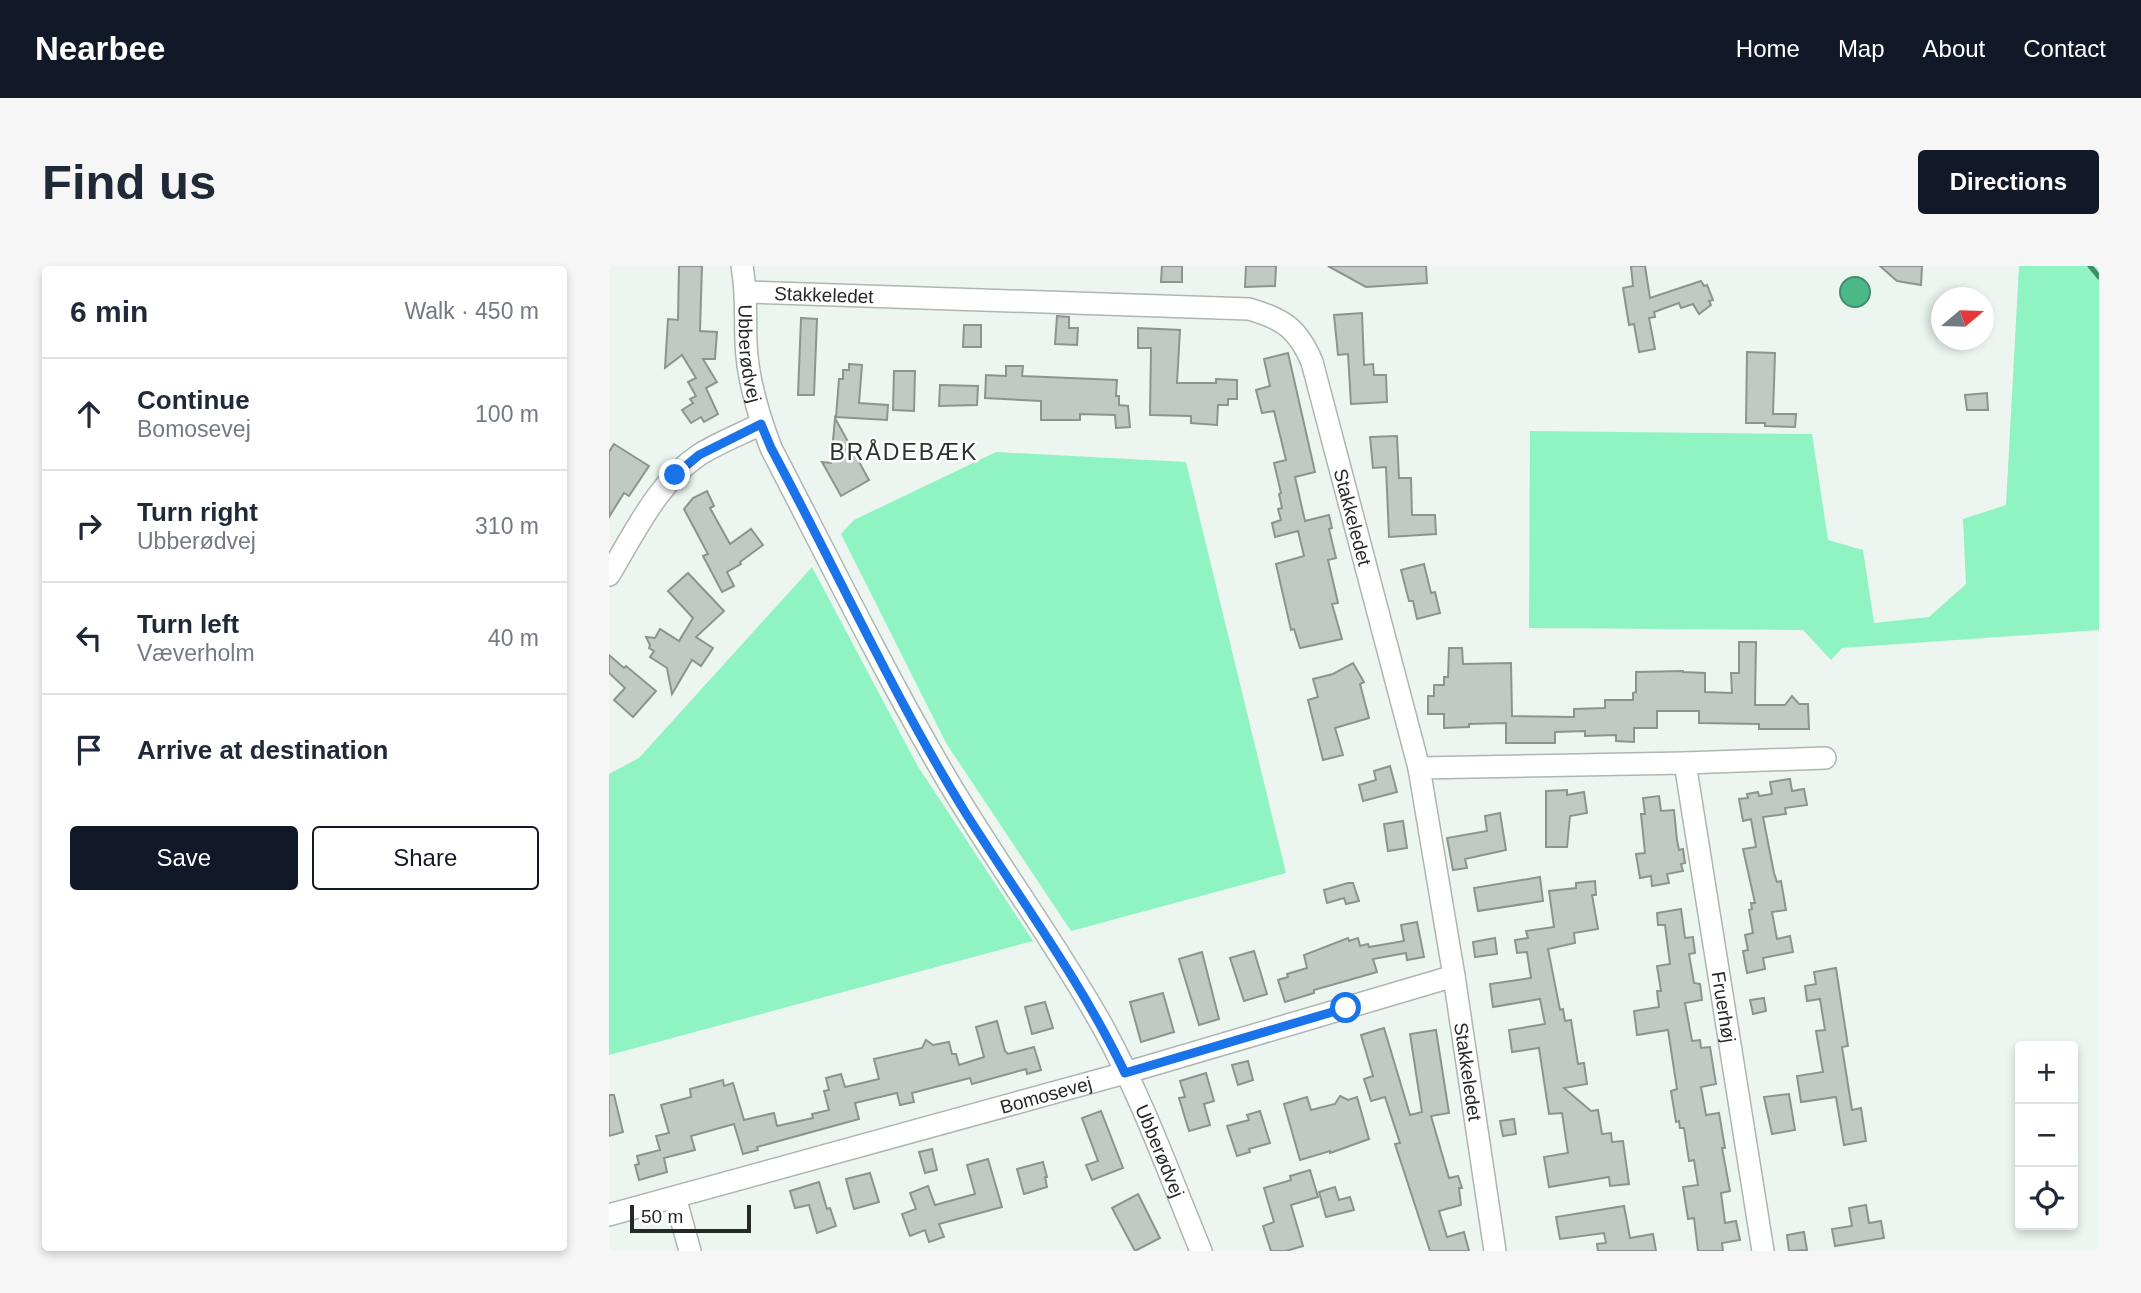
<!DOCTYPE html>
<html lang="en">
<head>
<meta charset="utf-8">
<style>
	body { margin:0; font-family:Arial,sans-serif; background:#f6f6f7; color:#1f2937 }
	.controls { position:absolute; right:21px; bottom:21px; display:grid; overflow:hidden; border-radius:7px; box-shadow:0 4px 10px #0003 }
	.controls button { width:63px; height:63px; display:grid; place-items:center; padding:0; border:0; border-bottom:2px solid #e0e1e3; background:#fff; color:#1f2937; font:35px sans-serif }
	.compass { position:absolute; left:1322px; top:21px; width:63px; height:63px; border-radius:50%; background:#fff; box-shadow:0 4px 10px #0003; rotate:71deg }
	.scale { position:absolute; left:21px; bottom:18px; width:121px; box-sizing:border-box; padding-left:7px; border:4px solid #262927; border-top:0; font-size:19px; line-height:24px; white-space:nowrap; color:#262927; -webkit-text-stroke:5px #fff; paint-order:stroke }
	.stop { position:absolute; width:21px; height:21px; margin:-16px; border:5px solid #1a73e8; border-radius:50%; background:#fff }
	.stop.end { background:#1a73e8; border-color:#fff; box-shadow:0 2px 7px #0008 }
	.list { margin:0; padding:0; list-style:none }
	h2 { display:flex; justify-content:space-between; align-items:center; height:91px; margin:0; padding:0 28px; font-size:30px }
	h2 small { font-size:23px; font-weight:400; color:#747a83 }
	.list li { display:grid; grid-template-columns:46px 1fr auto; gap:21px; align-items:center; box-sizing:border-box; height:112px; padding:0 28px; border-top:2px solid #e0e1e3 }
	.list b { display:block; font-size:26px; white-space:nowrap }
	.list p { margin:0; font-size:23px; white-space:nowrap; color:#747a83 }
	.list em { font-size:23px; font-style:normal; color:#747a83 }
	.actions { display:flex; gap:14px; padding:21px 28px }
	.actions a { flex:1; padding:16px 0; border:2px solid #111827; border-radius:7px; text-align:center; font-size:24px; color:#111827 }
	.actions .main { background:#111827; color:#fff }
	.icon { flex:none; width:38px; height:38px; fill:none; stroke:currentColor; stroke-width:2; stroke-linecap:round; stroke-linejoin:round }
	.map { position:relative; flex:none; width:1490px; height:985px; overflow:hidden; border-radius:7px }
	header { display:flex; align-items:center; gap:42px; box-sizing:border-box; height:98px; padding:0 35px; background:#111827; color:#fff }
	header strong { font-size:33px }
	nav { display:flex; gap:38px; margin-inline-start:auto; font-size:24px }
	.intro { display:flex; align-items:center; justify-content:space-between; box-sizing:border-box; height:168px; padding:0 42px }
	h1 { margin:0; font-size:49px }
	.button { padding:18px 32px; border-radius:7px; background:#111827; color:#fff; font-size:24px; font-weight:700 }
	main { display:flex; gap:42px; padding:0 42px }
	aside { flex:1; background:#fff; border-radius:7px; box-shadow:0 4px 10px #0003 }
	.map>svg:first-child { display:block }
	.green { fill:#8ff3c2 }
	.water { fill:#4cb787; stroke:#418c6a; stroke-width:2 }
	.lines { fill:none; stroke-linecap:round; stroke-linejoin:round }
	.stream { stroke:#418c6a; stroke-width:5 }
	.building { fill:#c0c9c4; stroke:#8c948f; stroke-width:2 }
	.minor-casing { stroke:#adb6b1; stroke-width:24 }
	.minor { stroke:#fff; stroke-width:21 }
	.route { stroke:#1a73e8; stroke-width:9 }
	.labels { text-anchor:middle; stroke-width:5; stroke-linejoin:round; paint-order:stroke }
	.street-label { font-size:19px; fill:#262927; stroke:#fff }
	.quarter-label { font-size:23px; letter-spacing:2px; fill:#2c322f; stroke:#fff }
</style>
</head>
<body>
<header>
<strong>Nearbee</strong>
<nav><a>Home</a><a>Map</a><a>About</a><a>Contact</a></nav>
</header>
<div class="intro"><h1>Find us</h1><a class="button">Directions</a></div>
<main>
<aside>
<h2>6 min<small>Walk · 450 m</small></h2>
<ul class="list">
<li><svg class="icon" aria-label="ahead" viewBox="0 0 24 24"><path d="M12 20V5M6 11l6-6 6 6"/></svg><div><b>Continue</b><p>Bomosevej</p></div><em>100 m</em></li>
<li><svg class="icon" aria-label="right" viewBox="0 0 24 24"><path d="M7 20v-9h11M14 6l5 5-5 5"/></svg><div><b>Turn right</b><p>Ubberødvej</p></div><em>310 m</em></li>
<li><svg class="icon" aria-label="left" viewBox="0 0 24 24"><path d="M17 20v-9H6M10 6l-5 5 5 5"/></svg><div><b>Turn left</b><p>Væverholm</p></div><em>40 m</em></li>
<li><svg class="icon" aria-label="arrive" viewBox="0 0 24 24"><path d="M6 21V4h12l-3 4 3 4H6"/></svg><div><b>Arrive at destination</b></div></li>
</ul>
<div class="actions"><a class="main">Save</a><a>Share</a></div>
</aside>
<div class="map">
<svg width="1490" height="985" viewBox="0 0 1490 985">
	<rect width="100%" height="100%" fill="#ecf5f0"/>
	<g class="green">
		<path d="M1410,0h80v364l-257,18 -11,12 -28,-30 -274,-2 1,-197 282,3 16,106 35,10 11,73 55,-6 37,-33 -3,-65 43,-14z"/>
		<path d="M387,186l190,10 100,411 -215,58 -125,-188 -105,-209 13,-14z"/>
		<path d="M203,301l105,198 116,176 -424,114v-281l30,-16z"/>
	</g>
	<circle class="water" cx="1246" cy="26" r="15"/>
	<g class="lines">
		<path class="stream" d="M1481,0l9,11"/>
	</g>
	<g class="building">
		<path d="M70,0h23l-2,65 17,1 -2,27h-12l14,23 -11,6 12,26 -14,8 -3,-5 -10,6 -9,-13 11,-7 -3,-4 6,-3 -8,-14 8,-4 -14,-23 -17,13 3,-49 10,1z"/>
		<path d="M553,0h20v16h-21z"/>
		<path d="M637,0h30l-1,20 -30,1z"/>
		<path d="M719,0h98l1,17 -61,4z"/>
		<path d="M1022,0h14l5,32 51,-17 3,5 3,-1 6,15 -4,1 2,4 -12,9 -6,-10 -12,4 -2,-5 -25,9 1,5 -6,1 6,31 -16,3 -5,-28 -5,1 -6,-37 10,-2z"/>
		<path d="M1271,0h42l-1,19 -24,-4z"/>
		<path d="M753,47l2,52 9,-1 1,11h12l1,27 -36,2 -3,-50 -10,1 -4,-40z"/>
		<path d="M448,50l12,1v11h9l-1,17 -22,-1z"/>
		<path d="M192,52l16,1 -3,76h-16z"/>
		<path d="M355,59h17v22h-18z"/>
		<path d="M529,62l42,2 -3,53h39v-4l21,1v19h-9v6h-10l-1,20 -26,-2v-7l-41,-1 1,-67h-13z"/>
		<path d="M1138,86l28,1 -2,61h23l-1,13 -30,-1v-3h-19z"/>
		<path d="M679,87l27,119 -20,5 10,44 24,-6 3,13 -3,1 7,29 -8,2 10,43 -6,1 10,35 -42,9 -6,-19 -3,1 -15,-66 28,-8 -6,-25 -23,6 -3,-14 9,-3 -3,-11 4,-1 -3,-14 2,-1 -7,-30 12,-3 -12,-49 -12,2 -6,-23 14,-4 -6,-27z"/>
		<path d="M240,98l13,1 -3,38 29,2 -1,15 -51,-3 3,-38h4v-9h6z"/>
		<path d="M397,100h17l-1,10 95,4 -1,16h3v9l9,1 2,21 -14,1 -1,-13 -35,-1v6h-39v-19l-56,-3 1,-23 20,1z"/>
		<path d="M285,105h21l-1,40 -21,-1z"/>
		<path d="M331,119l38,1 -1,19 -38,1z"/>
		<path d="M1378,127l1,17h-21l-2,-15z"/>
		<path d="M226,152l34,62 -28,16 -19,-34 9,1z"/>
		<path d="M788,170l2,42h12l1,37h23l1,19 -47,3 -3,-70 -13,1 -3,-31z"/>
		<path d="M5,178l35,22 -20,30 -5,-3 -15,24v-65z"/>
		<path d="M98,225l7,15 -4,2 20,36 21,-15 12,16 -23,17 1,2 -14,8 7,14 -12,6 -19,-36 5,-2 -24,-45 9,-11z"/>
		<path d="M815,298l7,29 4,-1 5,21 -23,6 -4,-18h-4l-8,-31z"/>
		<path d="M79,307l36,38 -28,26 17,11 -12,18 -9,-6 -20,34 -5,-26 -17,-11 4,-6 -5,-3 1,-3 -4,-8 9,1 5,-9 19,12 14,-23 -25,-27z"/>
		<path d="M1130,376h17l-1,63h30l7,-9 7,8h9l1,25h-50v-5l-60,-1v-12h-42v17h-23v14l-18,-1v-6l-31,1v-5l-30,1v11h-49v-20l-37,1v3l-25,1v-14h-16v-18h6v-11h10v-8h4l1,-29h13l1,16 48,-1 1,53 62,1v-8l31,-1v-8h28v-7l3,-1v-20l47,-1v1l22,1v19l27,1 -1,-20h8z"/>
		<path d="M0,389l15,13 2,-2 30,25 -23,26 -19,-17 11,-12 -16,-15z"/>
		<path d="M744,397l11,19 -4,2 9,34 -34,10 8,27 -20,5 -15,-60 10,-3 -5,-18 20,-5z"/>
		<path d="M781,500l7,26 -34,9 -4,-16 17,-5 -2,-9z"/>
		<path d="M1181,513l2,12 12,-2 3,16 -22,3 1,6 -23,3 11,56 3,9 4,-1 5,29 -14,2 5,27 13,-3 3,16 -30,6 2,11 -18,4 -4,-22 5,-1 -3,-15 8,-2 -4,-23 3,-1 -1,-6h4l-12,-54 13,-2 -5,-28 -8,2 -4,-22 9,-1 -1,-4 11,-2 1,4 13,-2 -2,-12z"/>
		<path d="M958,524v5l17,-3 3,21 -17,3 -3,31h-21v-56z"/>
		<path d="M1050,530l2,15 13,-1 3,30 2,10 4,-1 2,14 -4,1 2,7 -16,3 2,9 -17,3 -1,-10 -11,2 -4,-24 9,-1 -4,-39h4l-2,-16z"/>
		<path d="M891,547l6,37 -41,9 2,9 -14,2 -6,-32 40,-7 -2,-15z"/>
		<path d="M794,555l4,27 -19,3 -4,-27z"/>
		<path d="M931,611l3,24 -65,10 -4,-23z"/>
		<path d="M986,615l1,14h-4l6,34 -24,4 1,10 -27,6 12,61 3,-1 2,12 6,-1 7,44 6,-1 3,21 -23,4 27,23 7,-1 4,24 9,-1 1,9 11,-1 6,43 -19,2 -1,-9 -60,10 -5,-30 24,-4 -6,-40 -13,1 -10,-66 -27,4 -3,-22 36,-6 -5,-25 -47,8 -3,-23 41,-6 -4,-26 -10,1 -2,-13 13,-2 -2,-7 28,-4 -5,-36 27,-3v-5z"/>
		<path d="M739,617h5l6,18 -13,3 -2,-6 -17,5 -3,-13z"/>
		<path d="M1072,643l4,29 8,-1 2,16 -6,1 5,29 6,1 2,16 -17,3 7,38 8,-1 1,8 9,-1 6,37 -15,3 5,28 13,-2 6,35h-3l8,43 -9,2 4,30 11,-2 4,19 -18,3 1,8h-25l-4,-33 -6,1 -5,-32 15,-2 -4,-25 -5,1 -5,-33h-4l-1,-7 -3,1 -5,-31 6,-2 -9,-59 -31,5 -3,-24 25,-4 -2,-16h4l-4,-25 13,-2 -5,-39h-7l-1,-12z"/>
		<path d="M808,656l7,35 -17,3 -1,-7 -33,6 4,13 -63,18v3l-29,9 -7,-22 10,-3 -1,-3 20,-6 -3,-13 44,-17 1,3 9,-3 2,8 8,-2 1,3 35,-6 -3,-16z"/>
		<path d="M886,672l2,16 -22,3 -2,-15z"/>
		<path d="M645,685l13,43 -23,7 -14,-43z"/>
		<path d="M593,686l17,67 -20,6 -20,-66z"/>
		<path d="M1227,702l12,78 -6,1 10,63 9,-2 5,33 -22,4 -8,-48 -35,5 -4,-26 26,-4 -7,-41 9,-1 -5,-31 -13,2 -2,-15 11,-2 -2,-12z"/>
		<path d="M554,727l11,39 -33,10 -11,-40z"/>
		<path d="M1155,732l2,13 -13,3 -3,-14z"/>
		<path d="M436,736l8,26 -21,6 -7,-27z"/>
		<path d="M388,755l8,30 3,3 26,-7 7,23 -14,4 -1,-5 -54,15 -2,-6 -58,15 2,9 -14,3 -3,-12 -42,10 4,16 -102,28 1,3 -15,4 -9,-30 -43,12 4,14 -31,8 3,14 -28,8 -4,-15 4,-1 -2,-8 23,-6 -4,-14 13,-3 -8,-28 30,-8 -1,-8 33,-9 1,6 9,-3 11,37 30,-7 3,13 36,-8 -1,-4 17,-4 -5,-19 5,-1 -3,-12 15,-4 4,13 34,-8 -5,-20 48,-11 4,-8 7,5 16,-3 3,12h4l3,11 25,-8 -8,-30z"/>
		<path d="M775,762l26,87 12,-3 -12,-78 26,-4 13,83 -18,3 18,62 9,-2 4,12h-3l2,17 -22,6 8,26 17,-5 5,19h-39l-35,-107 5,-1 -15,-46 -14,4 -7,-22 9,-3 -12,-41z"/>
		<path d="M639,795l5,19 -15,5 -6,-20z"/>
		<path d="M597,807l8,28 -10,3 6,21 -21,6 -10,-33 6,-1 -5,-16z"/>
		<path d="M1180,828l6,36 -23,4 -8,-37z"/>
		<path d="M0,829h5l9,37 -14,4z"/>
		<path d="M731,830l8,4 9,-3 12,42 -39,14v-2l-30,9 -16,-56 23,-7 4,13 24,-6z"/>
		<path d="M492,845l22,57 -31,12 -6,-15 12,-4 -16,-43z"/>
		<path d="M651,845l10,32 -21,6 1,3 -13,4 -10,-30 22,-6 -2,-5z"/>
		<path d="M905,853l2,15 -13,2 -3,-15z"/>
		<path d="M323,883l5,21 -12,3 -6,-21z"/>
		<path d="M379,893l14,48 -63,17 5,13 -15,5 -4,-12 -15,6 -8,-22 14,-5 -6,-16 18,-7 7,19 40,-11 -8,-29z"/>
		<path d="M434,896l4,15h-2l2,10 -23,7 -7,-25z"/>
		<path d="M701,904l8,27 -27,8 12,41 -17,5h-15l-8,-25 11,-4 -10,-34 27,-8 -1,-4z"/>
		<path d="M261,907l9,29 -25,7 -8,-30z"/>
		<path d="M210,916l8,27 3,-1 6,18 -19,7 -8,-28 -14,3 -5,-17z"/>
		<path d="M726,921l4,13 11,-3 4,13 -28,7 -7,-25z"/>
		<path d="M529,928l22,44 -25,13 -23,-43z"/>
		<path d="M1257,939l3,18 12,-2 3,17 -49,8 -3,-17 20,-3 -3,-18z"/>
		<path d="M1015,940l6,32 23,-4 3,17h-58l-1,-7 9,-1 -2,-10 -44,6 -4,-22z"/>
		<path d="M1195,966l3,18 -18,1 -2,-16z"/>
	</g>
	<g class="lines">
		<g class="minor-casing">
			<g id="minor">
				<path id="s1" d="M133,0c5,28 3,48 4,76 1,36 12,72 25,106 56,108 110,218 171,323 51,88 112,168 161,256 39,71 67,149 98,224"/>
				<path id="s2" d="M138,26l502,17c35,10 49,20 63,53l107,406 35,208 41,275"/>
				<path d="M0,309c25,-41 49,-93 90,-120 19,-12 42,-21 62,-31"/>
				<path d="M1076,497l140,-5"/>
				<path id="s3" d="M810,502l266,-5 78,488"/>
				<path d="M66,931l15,54"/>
				<path id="s4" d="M0,949l516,-142 329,-97"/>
			</g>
		</g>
		<use href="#minor" class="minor"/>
	</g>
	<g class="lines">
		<path class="route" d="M66,209l24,-20 62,-31 10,24c65,121 122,247 194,364 55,87 116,169 160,261l221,-65"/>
	</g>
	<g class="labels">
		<g class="street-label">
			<text dy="7" stroke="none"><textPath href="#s2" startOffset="77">Stakkeledet</textPath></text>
			<text dy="7" stroke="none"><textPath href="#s1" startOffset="88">Ubberødvej</textPath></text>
			<text dy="7" stroke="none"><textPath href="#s2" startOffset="749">Stakkeledet</textPath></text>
			<text dy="7" stroke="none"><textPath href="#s3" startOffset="513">Fruerhøj</textPath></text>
			<text dy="7" stroke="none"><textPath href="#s2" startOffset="1316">Stakkeledet</textPath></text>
			<text dy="7" stroke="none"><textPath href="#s4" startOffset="453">Bomosevej</textPath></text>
			<text dy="7" stroke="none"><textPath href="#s1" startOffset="990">Ubberødvej</textPath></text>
		</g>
		<g class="quarter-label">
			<text x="295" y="194">BRÅDEBÆK</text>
		</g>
	</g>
</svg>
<div class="controls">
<button>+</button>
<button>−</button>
<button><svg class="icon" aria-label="locate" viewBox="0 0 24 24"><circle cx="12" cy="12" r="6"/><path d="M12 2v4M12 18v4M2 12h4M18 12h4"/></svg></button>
</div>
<svg class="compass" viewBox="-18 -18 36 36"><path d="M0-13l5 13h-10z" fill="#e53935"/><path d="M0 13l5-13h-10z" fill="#747a83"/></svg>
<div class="scale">50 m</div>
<div class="stop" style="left:737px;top:742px"></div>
<div class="stop end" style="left:66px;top:209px"></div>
</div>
</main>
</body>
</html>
